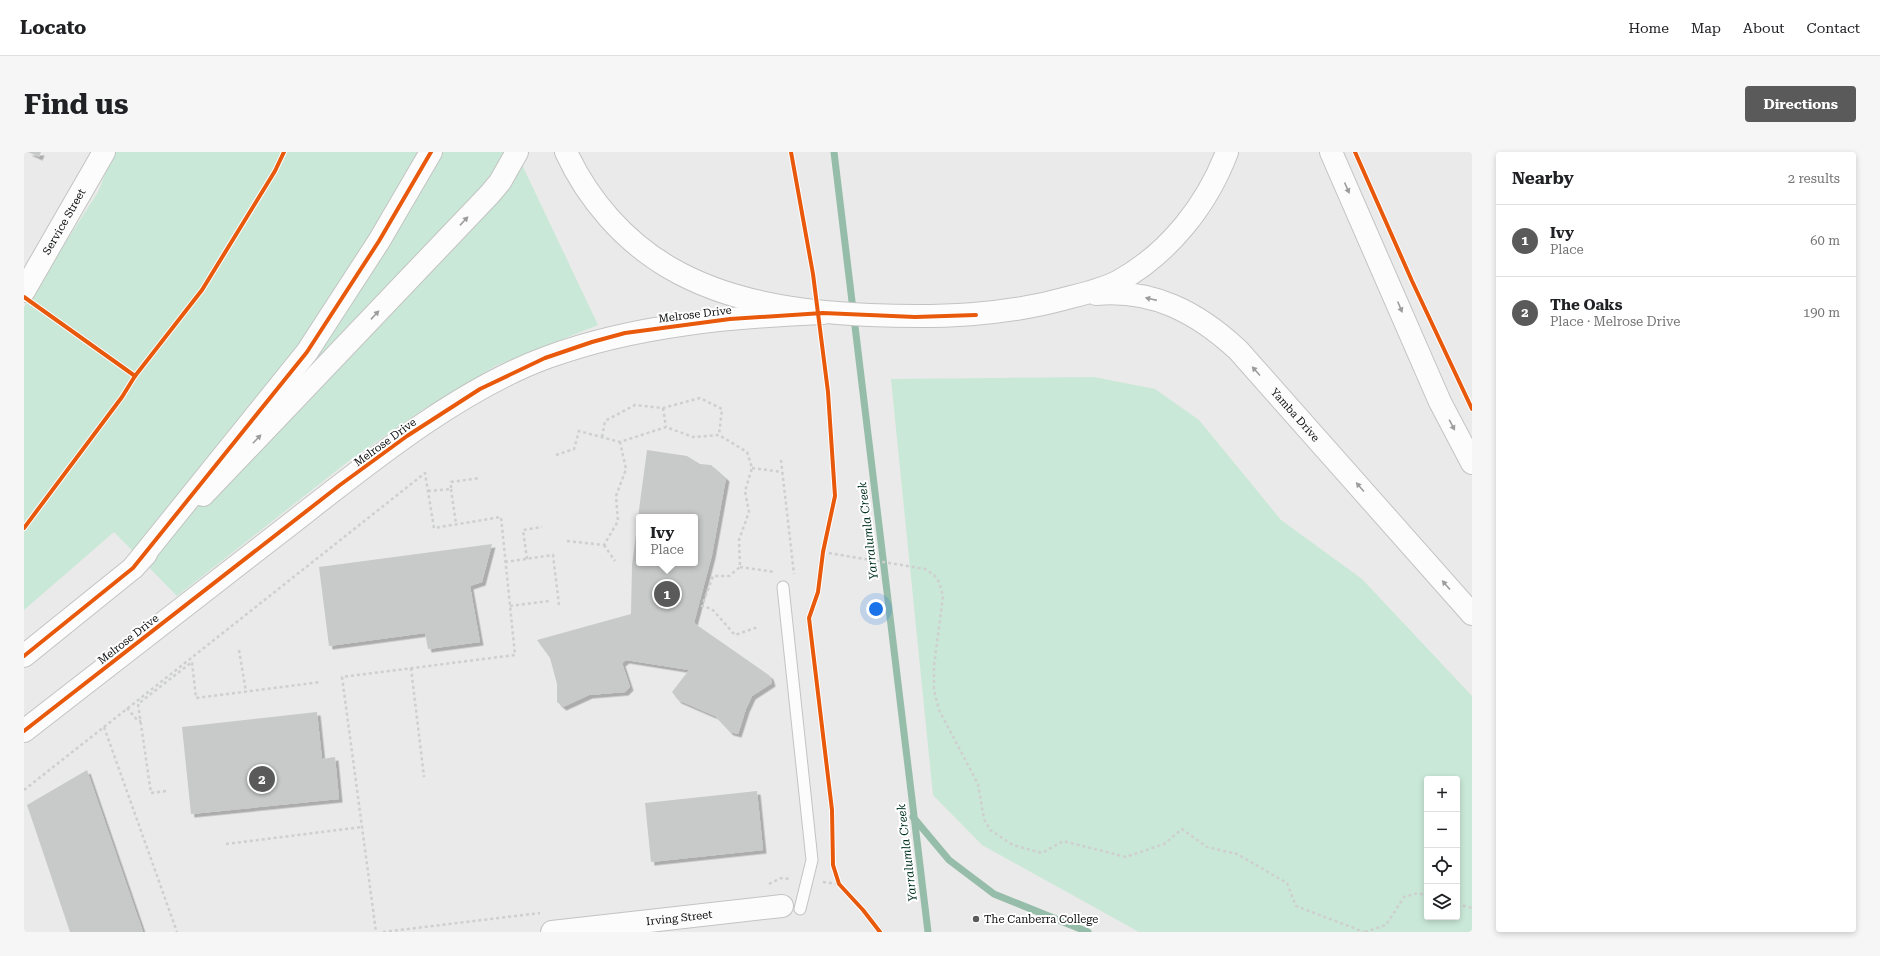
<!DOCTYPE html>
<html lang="en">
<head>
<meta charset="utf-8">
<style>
	body { margin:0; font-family:"Roboto Serif",serif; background:#f6f6f6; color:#202124 }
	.controls { position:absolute; right:12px; bottom:12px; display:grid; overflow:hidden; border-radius:4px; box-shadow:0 2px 6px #0003 }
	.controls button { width:36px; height:36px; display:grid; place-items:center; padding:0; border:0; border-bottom:1px solid #e0e0e0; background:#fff; color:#202124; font:20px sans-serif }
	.you { position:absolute; left:852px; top:457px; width:14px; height:14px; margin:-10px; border:3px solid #fff; border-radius:50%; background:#1a73e8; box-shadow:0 0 0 6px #1a73e833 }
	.badge { display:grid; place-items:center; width:26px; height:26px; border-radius:50%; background:#595a59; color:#fff; font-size:13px; font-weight:700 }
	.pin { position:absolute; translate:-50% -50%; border:2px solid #fff; box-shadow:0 1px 4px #0006 }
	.popup { position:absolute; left:612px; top:362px; width:62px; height:52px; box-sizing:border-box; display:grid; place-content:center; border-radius:4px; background:#fff; filter:drop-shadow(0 1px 3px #0005); font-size:13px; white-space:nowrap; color:#757577 }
	.popup b { font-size:15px; color:#202124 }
	.popup::after { content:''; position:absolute; left:50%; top:100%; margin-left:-8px; border:8px solid transparent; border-top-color:#fff }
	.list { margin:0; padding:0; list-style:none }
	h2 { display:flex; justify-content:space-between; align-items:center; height:52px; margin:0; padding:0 16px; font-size:17px }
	h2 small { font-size:13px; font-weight:400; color:#757577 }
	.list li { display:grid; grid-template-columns:26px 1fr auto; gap:12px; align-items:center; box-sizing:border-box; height:72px; padding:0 16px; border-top:1px solid #e0e0e0 }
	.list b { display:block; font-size:15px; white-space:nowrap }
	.list p { margin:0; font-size:13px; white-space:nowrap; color:#757577 }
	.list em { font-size:13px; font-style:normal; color:#757577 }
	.icon { flex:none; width:22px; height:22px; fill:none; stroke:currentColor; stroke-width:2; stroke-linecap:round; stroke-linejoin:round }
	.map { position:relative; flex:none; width:1448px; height:780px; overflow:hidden; border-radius:4px }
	header { display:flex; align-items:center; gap:24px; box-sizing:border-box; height:56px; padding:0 20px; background:#fff; border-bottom:1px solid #e0e0e0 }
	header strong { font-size:19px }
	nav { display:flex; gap:22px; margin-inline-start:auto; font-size:14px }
	.intro { display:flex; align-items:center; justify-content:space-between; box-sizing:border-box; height:96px; padding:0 24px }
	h1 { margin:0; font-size:28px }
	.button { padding:10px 18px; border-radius:4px; background:#595a59; color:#fff; font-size:14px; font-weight:700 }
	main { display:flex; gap:24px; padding:0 24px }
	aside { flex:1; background:#fff; border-radius:4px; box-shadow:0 2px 6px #0003 }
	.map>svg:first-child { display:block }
	.green { fill:#cae8d7; fill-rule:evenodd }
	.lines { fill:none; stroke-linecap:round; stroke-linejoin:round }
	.stream { stroke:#96bda9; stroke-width:7 }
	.building { fill:#c8cac9; filter:url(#shadow) }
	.service-casing { stroke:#c2c4c2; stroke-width:13 }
	.minor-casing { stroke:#c2c4c2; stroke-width:24 }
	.primary-casing { stroke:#c2c4c2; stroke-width:24 }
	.motorway-casing { stroke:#c2c4c2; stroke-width:24 }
	.path { stroke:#cecfcf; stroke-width:2.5; stroke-dasharray:3 3; stroke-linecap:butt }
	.service { stroke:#fcfcfc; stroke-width:11 }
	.minor { stroke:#fcfcfc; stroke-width:22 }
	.primary { stroke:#fcfcfc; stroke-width:22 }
	.motorway { stroke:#fcfcfc; stroke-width:22 }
	.cycleway-casing { stroke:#fff; stroke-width:6 }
	.cycleway { stroke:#e8590c; stroke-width:4 }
	.oneway { fill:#9c9c9c }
	.poi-dot { fill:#595a59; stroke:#fff; stroke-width:1.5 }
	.labels { text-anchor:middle; stroke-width:4; stroke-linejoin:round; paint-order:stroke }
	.street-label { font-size:11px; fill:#0b0c0c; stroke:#fff }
	.poi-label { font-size:11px; fill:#0b0c0c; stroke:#fff; text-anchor:start }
	.water-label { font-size:12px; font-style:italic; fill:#01321f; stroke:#fff }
</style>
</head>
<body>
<header>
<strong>Locato</strong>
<nav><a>Home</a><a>Map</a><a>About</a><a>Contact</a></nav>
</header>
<div class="intro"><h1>Find us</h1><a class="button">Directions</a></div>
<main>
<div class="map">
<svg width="1448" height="780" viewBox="0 0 1448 780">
	<defs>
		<filter id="shadow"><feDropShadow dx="3.5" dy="3.5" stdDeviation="0" flood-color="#0004"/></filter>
	</defs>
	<rect width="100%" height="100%" fill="#e9eae9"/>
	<g class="green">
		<path d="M90,0h402l82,173 -101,40 -73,44 -74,51 -173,136 -63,-64 -90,78v-303l74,-115z"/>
		<path d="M1070,225l61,12 44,31 82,100 81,59 110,117v236h-333l-157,-87 -49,-50 -42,-416zM1403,627h30v138h-30z"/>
	</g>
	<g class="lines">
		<g class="stream">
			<path d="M810,0l94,780"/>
			<path d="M889,665l36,43 45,34 94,38"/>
		</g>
	</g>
	<g class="building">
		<path d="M4,0h13l-2,5z"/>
		<path d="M623,298l40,6 13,8 11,1 15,13 -14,77 -18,68 76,53 2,7 -20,13 -6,13 -8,25 -8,-2 -15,-16 -37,-16 -6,-8 17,-22 -63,-10 -4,3 8,24 -5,5 -36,3 -26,12 -6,-5v-18l-7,-26 -13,-18 94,-26 1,-49 6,-46 1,44h56v-46h-57z"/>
		<path d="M468,392l-10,38 -12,4 10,56 -52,7 -3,-16 -96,13 -10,-79z"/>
		<path d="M293,560l5,47 13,-2 4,42 -148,15 -9,-87z"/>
		<path d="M63,618l56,162h-73l-43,-127z"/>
		<path d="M733,639l6,59 -112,12 -6,-59z"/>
	</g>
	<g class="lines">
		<g class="service-casing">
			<path id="service" d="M759,435l29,273 -12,49"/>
		</g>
		<g class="minor-casing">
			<g id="minor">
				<path id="s1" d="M0,139l80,-139"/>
				<path id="s2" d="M528,780l230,-26"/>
			</g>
		</g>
		<g class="primary-casing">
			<g id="primary">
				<path d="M542,0c22,48 59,90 104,116 60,35 132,44 200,47 68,3 134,1 201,-18 16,-4 33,-8 48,-16 50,-28 88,-76 108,-129"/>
				<path d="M1307,0l109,250 32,61"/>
				<path id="s3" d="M1072,142c57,-5 101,18 142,56l234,264"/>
				<path d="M179,343l286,-300 11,-13 17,-30"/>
				<path d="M0,504l109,-88 13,-14"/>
				<path d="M0,579c88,-68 176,-137 264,-205 77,-60 169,-136 260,-169 88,-32 182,-40 275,-44"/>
			</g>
		</g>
		<g class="motorway-casing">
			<path id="motorway" d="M109,416l174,-216 72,-111 52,-89"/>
		</g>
		<g class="path">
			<path d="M639,256l3,19"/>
			<path d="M578,285l3,-16 30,-16 28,3 37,-10 22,11 -3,26"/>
			<path d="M532,303l18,-6 5,-18 41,11 46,-15 27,10 26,-2 28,17 5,16 -7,23 4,21 -10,28 1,27 -11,9h-16l-11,30 10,3 23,26 23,-8"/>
			<path d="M757,308l13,114"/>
			<path d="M728,316l30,4"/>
			<path d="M427,337l5,35"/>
			<path d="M404,339l23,-2v-7l29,-4"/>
			<path d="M543,389l37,4 14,-24 -2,-25 10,-27 -6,-27"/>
			<path d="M580,393l11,16"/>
			<path d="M799,400l102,17 9,6 5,7 4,14 -9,70v24l5,20 39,74 6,35 6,11 23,15 29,8 21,-12 63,16 38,-13 18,-15 25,18 30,7 50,29 9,23 68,26"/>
			<path d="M503,407l-4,-29 19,-3"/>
			<path d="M481,410l48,-7 6,50"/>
			<path d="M716,415l35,5"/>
			<path d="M486,454l39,-5"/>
			<path d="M215,498l7,42"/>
			<path d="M387,516l13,109"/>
			<path d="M103,556l11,13h3"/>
			<path d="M80,575l321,-254 9,55 67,-11 14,138 -173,22 34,255"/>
			<path d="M0,638l80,-63 73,205"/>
			<path d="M142,639l-15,2 -13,-89 54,-42 4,36 125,-16"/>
			<path d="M202,692l136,-17"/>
			<path d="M799,730l16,2"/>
			<path d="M745,732l12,-6 10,1"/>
			<path d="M1433,752l15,4"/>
			<path d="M359,780l157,-19"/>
			<path d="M1341,780l21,-7 18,-28 14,-4 9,3"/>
		</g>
		<use href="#service" class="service"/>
		<use href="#minor" class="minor"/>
		<use href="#primary" class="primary"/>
		<use href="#motorway" class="motorway"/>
		<g class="cycleway-casing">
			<g id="cycleway">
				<path d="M767,0l22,122 15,118 7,104 -12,56 -5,40 -9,26 23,192 1,55 6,19 24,26 17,22"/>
				<path d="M1331,0l57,129 60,128"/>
				<path d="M0,145l111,79"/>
				<path d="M0,376l98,-131 13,-21 67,-86 73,-119 9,-19"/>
				<path d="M0,504l109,-88 174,-216 72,-111 52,-89"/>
				<path d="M0,579l316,-246 67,-49 73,-47 65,-31 47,-16 33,-9 105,-14 93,-6 92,4 61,-2"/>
			</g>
		</g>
		<use href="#cycleway" class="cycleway"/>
	</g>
	<defs><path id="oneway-solid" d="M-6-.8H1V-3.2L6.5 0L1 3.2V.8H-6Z"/></defs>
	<g class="oneway">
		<use href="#oneway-solid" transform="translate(1323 36) rotate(66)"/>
		<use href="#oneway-solid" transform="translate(440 69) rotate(-47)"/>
		<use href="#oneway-solid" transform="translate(1127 147) rotate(-167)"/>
		<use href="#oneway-solid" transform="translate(1376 155) rotate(67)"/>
		<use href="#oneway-solid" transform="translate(351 163) rotate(-47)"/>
		<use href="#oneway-solid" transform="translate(1232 219) rotate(-132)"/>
		<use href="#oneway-solid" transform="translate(1428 273) rotate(62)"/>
		<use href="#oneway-solid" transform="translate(233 287) rotate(-46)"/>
		<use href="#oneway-solid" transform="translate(1336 335) rotate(-131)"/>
		<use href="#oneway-solid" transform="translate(1422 433) rotate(-131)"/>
	</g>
	<circle class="poi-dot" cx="952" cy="767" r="4"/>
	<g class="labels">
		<g class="street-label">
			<text dy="4" stroke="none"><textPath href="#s1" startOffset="80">Service Street</textPath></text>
			<text transform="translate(671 162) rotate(-7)" y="4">Melrose Drive</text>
			<text dy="4" stroke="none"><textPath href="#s3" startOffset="244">Yamba Drive</textPath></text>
			<text transform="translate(361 290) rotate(-36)" y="4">Melrose Drive</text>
			<text transform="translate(104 487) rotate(-38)" y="4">Melrose Drive</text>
			<text dy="4" stroke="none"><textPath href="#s2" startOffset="128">Irving Street</textPath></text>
		</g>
		<g class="poi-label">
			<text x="960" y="771">The Canberra College</text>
		</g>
		<g class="water-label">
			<text transform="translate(844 379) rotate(-97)" y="4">Yarralumla Creek</text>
			<text transform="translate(883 701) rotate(-97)" y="4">Yarralumla Creek</text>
		</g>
	</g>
</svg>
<div class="controls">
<button>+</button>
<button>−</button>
<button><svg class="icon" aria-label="locate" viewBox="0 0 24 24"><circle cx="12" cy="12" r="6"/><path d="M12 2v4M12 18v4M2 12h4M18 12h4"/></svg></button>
<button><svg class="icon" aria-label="layers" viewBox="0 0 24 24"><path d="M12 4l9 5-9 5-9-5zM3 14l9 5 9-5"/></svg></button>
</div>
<div class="you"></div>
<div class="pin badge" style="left:643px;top:442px">1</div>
<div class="popup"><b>Ivy</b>Place</div>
<div class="pin badge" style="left:238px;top:627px">2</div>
</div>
<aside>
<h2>Nearby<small>2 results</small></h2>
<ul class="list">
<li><span class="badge">1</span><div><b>Ivy</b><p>Place</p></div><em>60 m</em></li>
<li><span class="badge">2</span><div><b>The Oaks</b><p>Place · Melrose Drive</p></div><em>190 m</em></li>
</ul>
</aside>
</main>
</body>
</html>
